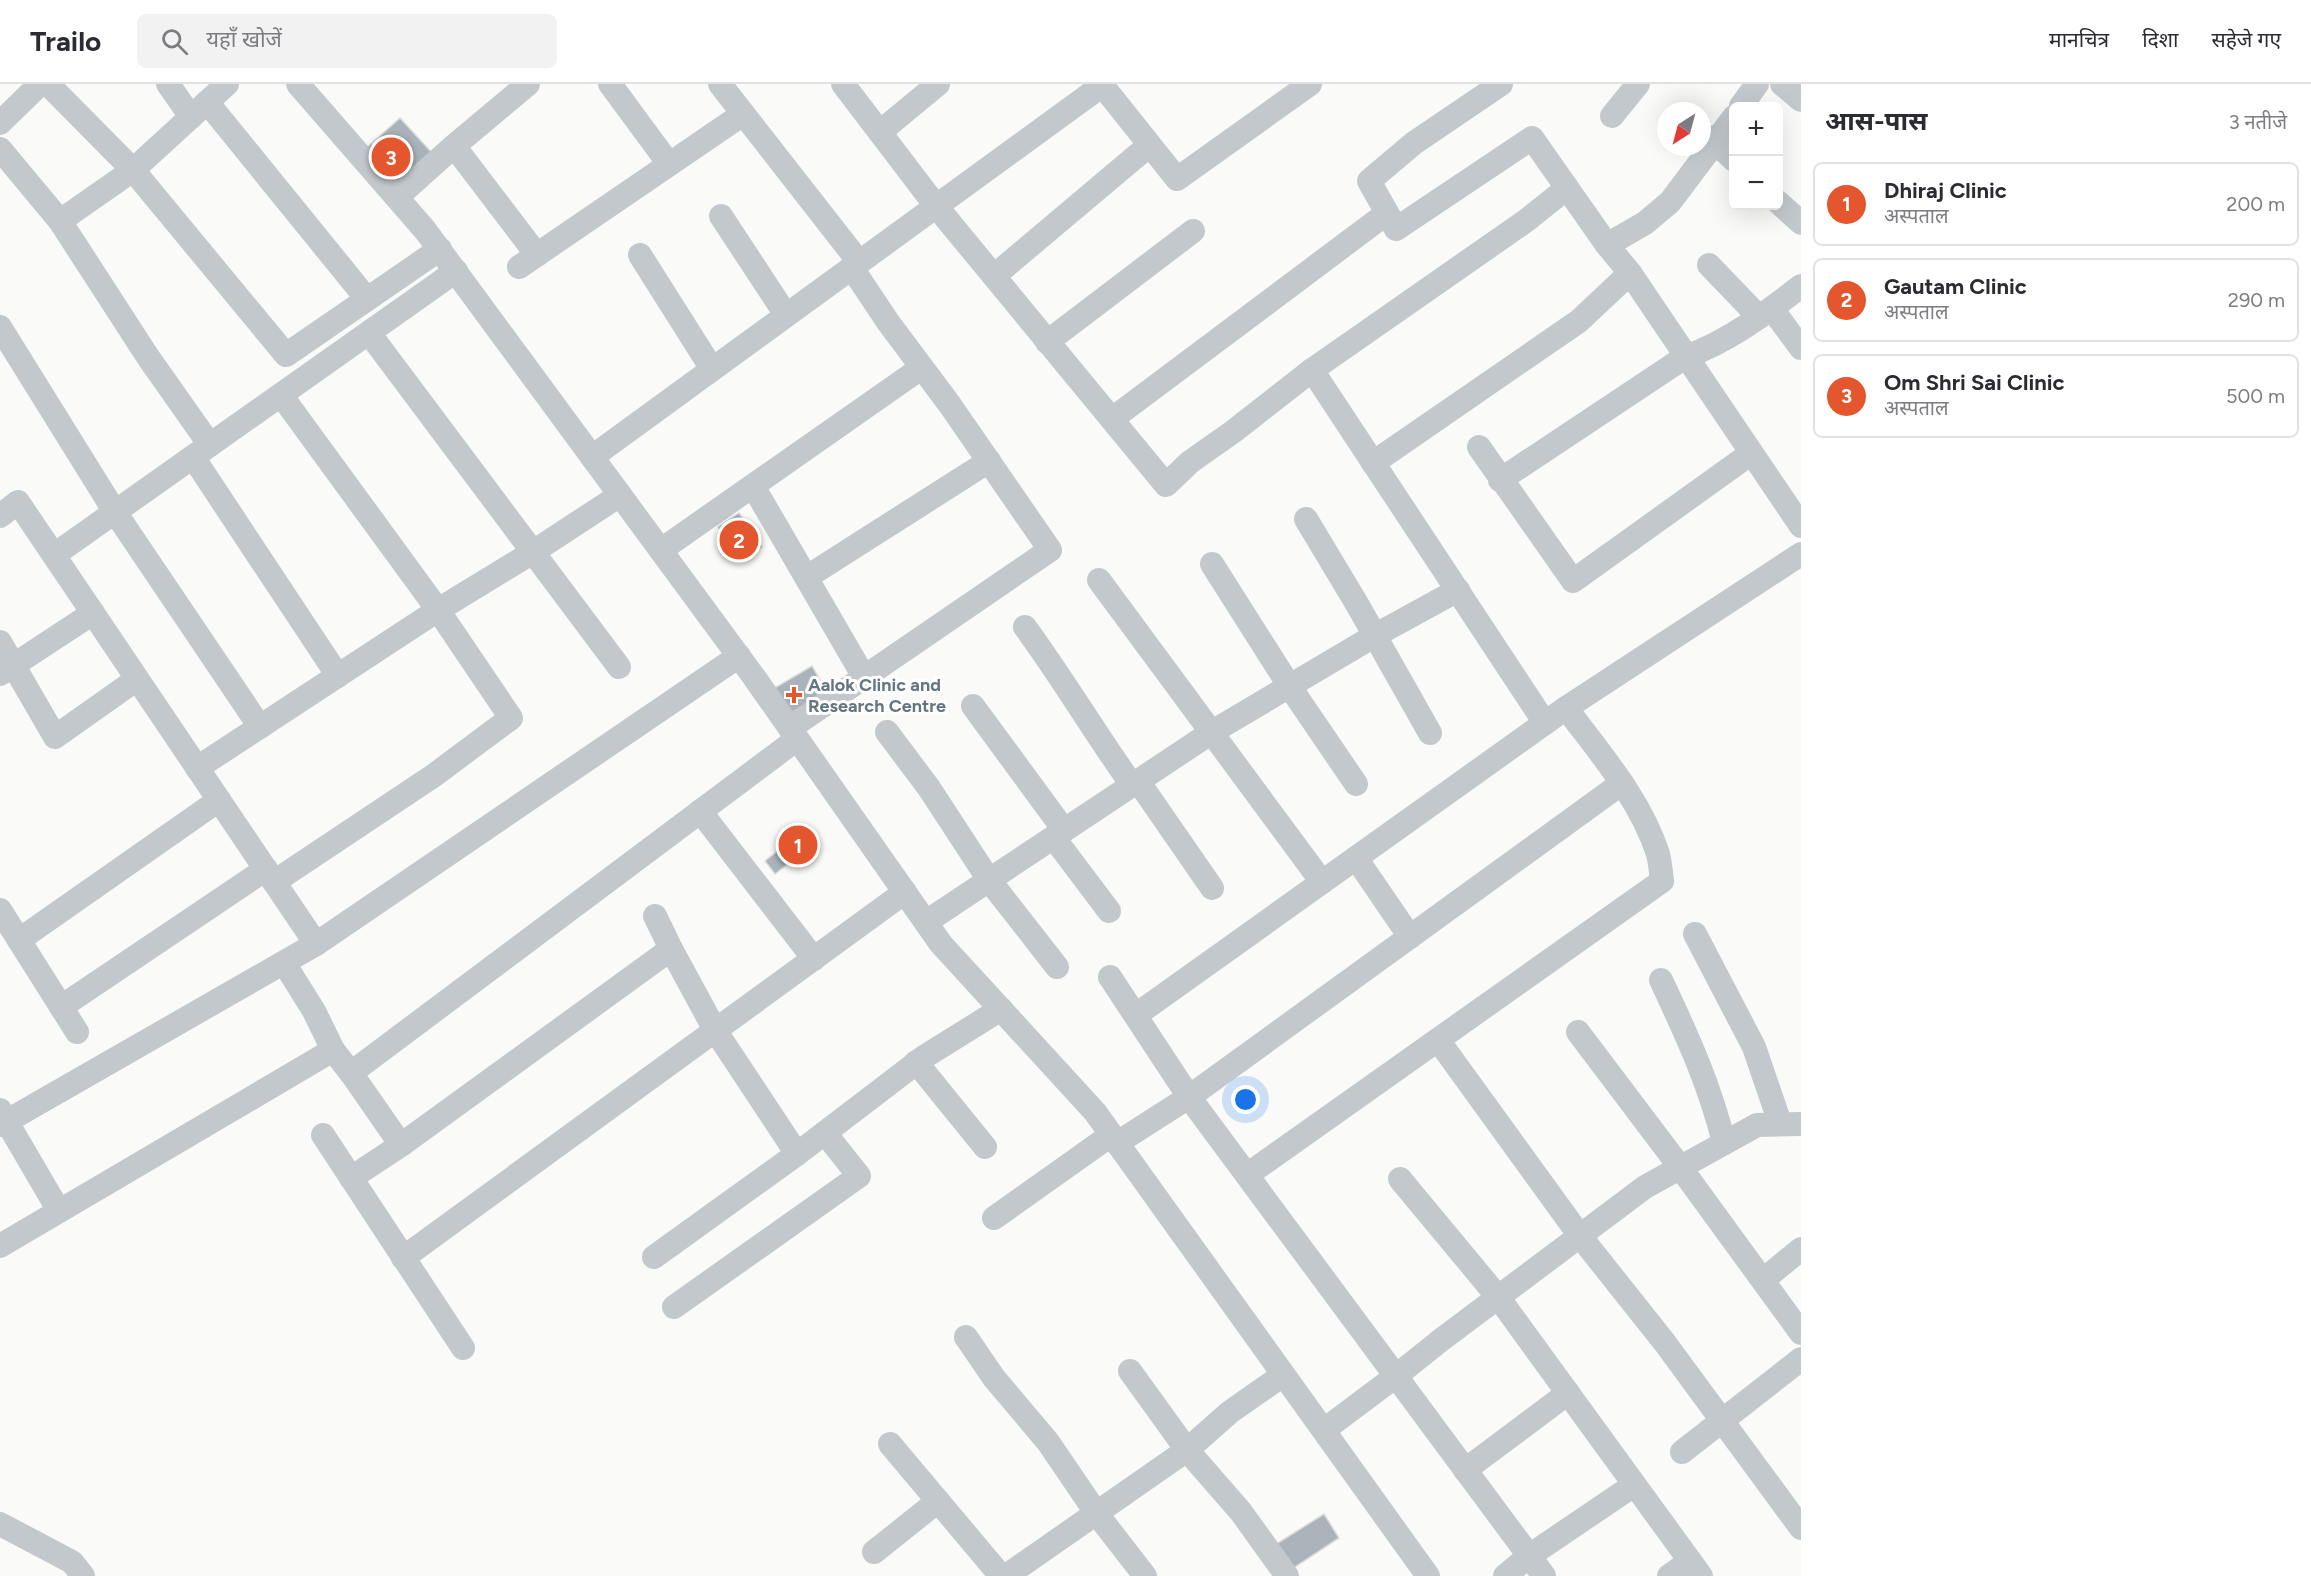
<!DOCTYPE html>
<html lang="hi">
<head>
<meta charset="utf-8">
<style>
	body { margin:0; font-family:Figtree,"Noto Sans Devanagari",sans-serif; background:#f2f2f3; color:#2b2b33 }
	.controls { position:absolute; right:18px; top:18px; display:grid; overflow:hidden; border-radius:9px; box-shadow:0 6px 24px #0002 }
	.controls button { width:54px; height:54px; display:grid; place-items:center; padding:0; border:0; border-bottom:2px solid #e1e1e2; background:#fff; color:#2b2b33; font:30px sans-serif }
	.compass { position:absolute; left:1657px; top:18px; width:54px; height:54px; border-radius:50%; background:#fff; box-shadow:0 6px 24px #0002; rotate:216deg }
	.you { position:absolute; left:1246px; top:1016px; width:21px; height:21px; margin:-15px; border:4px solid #fff; border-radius:50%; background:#1a73e8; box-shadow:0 0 0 9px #1a73e833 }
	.badge { display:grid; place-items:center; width:39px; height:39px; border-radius:50%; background:#e4572e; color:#fff; font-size:20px; font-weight:700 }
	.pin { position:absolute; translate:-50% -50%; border:3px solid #fff; box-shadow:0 2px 6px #0006 }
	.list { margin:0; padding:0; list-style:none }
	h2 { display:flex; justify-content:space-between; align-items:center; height:78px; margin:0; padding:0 24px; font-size:26px }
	h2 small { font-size:20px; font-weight:400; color:#7c7c81 }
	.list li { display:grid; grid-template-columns:39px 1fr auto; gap:18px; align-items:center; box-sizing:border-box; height:84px; margin:0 12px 12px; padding:0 12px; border:2px solid #e1e1e2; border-radius:9px }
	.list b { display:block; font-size:22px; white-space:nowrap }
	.list p { margin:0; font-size:20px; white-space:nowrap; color:#7c7c81 }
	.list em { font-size:20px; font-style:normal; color:#7c7c81 }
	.icon { flex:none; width:33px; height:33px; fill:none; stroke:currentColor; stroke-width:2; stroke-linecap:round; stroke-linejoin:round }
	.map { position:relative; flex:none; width:1801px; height:1492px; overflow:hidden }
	header { display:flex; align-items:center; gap:36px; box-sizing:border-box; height:84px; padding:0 30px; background:#fff; border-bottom:2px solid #e1e1e2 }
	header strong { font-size:28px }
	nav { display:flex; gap:33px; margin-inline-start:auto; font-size:21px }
	.search { width:420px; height:54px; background:#f2f2f3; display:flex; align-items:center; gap:15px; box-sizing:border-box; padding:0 21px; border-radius:9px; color:#7c7c81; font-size:22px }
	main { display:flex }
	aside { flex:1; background:#fff }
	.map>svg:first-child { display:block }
	.building { fill:#aab3b9; stroke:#dcdcda; stroke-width:1.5 }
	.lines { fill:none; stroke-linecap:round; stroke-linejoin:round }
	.minor { stroke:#c3c8cc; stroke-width:24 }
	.poi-dot { fill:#e4572e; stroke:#fff; stroke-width:2 }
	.labels { text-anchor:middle; stroke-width:6; stroke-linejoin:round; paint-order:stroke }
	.poi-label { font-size:18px; font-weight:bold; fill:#657683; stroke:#fff; text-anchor:start }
</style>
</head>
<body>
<header>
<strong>Trailo</strong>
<div class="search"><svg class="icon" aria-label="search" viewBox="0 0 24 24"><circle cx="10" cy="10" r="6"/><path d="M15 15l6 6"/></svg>यहाँ खोजें</div>
<nav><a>मानचित्र</a><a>दिशा</a><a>सहेजे गए</a></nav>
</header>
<main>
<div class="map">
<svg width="1801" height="1492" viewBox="0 0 1801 1492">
	<rect width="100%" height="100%" fill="#fafaf8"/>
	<g class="building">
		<path d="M400,34l33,36 -37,34 -33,-37z"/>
		<path d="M739,429l23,34 -21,14 -23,-34z"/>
		<path d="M812,582l15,26 -41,24 -15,-26z"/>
		<path d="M805,745l11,13 -41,32 -10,-13z"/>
		<path d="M1324,1430l15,24 -53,35 -16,-25z"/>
	</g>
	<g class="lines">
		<g class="minor">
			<path d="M48,0l85,86 153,185 154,-106"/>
			<path d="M168,0l23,33"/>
			<path d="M298,0l127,146 329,447 187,267 154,168 333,464"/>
			<path d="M610,0l59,80"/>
			<path d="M720,0l139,178"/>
			<path d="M843,0l93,122 230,279 24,-23 44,-31 78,-61 215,-150 40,-32"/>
			<path d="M1501,0l-87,59 -45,38 27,48 136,-91 75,107 23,28 171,253"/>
			<path d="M1782,0l19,16"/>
			<path d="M1102,1l75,94 133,-95"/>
			<path d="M207,18l160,197"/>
			<path d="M1741,22l16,-22"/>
			<path d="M1612,32l26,-32"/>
			<path d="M0,39l40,-39"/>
			<path d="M880,48l58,-48"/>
			<path d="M1709,53l25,23"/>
			<path d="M454,62l83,109"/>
			<path d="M0,65l60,72 88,136 62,88"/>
			<path d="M397,113l57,-51 74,-62"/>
			<path d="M1778,118l23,21"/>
			<path d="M721,132l65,99"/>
			<path d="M60,137l73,-51 94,-86"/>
			<path d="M1607,161l38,-22 25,-21 64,-85"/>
			<path d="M640,171l72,114"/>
			<path d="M1709,181l50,52"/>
			<path d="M519,183l224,-153"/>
			<path d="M994,192l146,-123"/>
			<path d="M1772,225l29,39"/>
			<path d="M0,243l115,185 145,215"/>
			<path d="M369,249l250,334"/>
			<path d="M1047,258l146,-111"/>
			<path d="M1312,286l233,353"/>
			<path d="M1112,335l275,-206"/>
			<path d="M1479,363l94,134 177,-127"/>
			<path d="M193,373l145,219"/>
			<path d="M592,373l512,-373"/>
			<path d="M1373,379l206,-142 51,-48"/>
			<path d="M1500,396l185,-123c43,-15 81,-44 116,-71"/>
			<path d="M753,402l111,191"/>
			<path d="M0,432l18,-14 298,442"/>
			<path d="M1306,435l51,85 73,129"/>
			<path d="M661,466l260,-182"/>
			<path d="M54,471l402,-284"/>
			<path d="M1212,480l78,123 66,97"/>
			<path d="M807,493l182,-116"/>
			<path d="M1099,496l223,302"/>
			<path d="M1025,543c38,52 70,106 107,158"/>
			<path d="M0,558l55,95 82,-58"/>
			<path d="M0,590l93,-61"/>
			<path d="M973,622l91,124"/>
			<path d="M790,644l260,-178 -100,-145 -62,-83 -36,-54"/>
			<path d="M887,648l42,56 60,92 68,87"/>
			<path d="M197,684l241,-158 95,-58 87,-57"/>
			<path d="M1138,697l74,107"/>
			<path d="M700,727l114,148"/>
			<path d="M1054,754l55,73"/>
			<path d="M1356,774l54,79"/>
			<path d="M274,798l159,-106 78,-58 -73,-108 -157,-215"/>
			<path d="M0,826l77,122"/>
			<path d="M655,832l16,33"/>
			<path d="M926,838l286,-190 162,-96 84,-46"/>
			<path d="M1695,850l59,113 26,76"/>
			<path d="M19,856l200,-140"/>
			<path d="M284,879l30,48 19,39 18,23 50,72 270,-196 44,81 82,124"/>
			<path d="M1110,893l79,120 355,479"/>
			<path d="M1661,896c26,56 48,102 63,163"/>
			<path d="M61,923l205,-138"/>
			<path d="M1136,931l430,-307 235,-154"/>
			<path d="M1578,948l102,135 121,166"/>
			<path d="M1438,956l142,196 85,107 136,185"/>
			<path d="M916,978l69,85"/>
			<path d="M351,989l446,-334"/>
			<path d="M0,1026l59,101"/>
			<path d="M0,1041l316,-181 423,-288"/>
			<path d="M323,1051l140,213"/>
			<path d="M1117,1059l72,-46 433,-314"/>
			<path d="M1247,1091l415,-294c-1,-9 -2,-19 -4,-27 -18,-55 -58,-101 -92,-146"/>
			<path d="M351,1094l50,-33"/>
			<path d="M1400,1095l98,118 203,279"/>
			<path d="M994,1134l117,-83"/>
			<path d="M0,1162l333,-196"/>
			<path d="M654,1173l143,-103 127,-97 77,-48"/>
			<path d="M403,1174l502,-366"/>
			<path d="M1763,1196l38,-31"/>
			<path d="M674,1223l185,-131 -34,-43"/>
			<path d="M966,1253l28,41 54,64 49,72 48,62"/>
			<path d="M1130,1287l57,79 54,62 46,64"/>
			<path d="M1324,1346l72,-54 45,-36 204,-153 112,-62 44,-1"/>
			<path d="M890,1360l111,132"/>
			<path d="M1682,1368l119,-93"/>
			<path d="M1465,1386l103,-77"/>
			<path d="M0,1440l72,38 11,14"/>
			<path d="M874,1468l64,-51"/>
			<path d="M1006,1492l181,-126 43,-38 53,-37"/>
			<path d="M1505,1492l24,-20 105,-71"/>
			<path d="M1669,1492l21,-15"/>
		</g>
	</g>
	<path class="poi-dot" d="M791 602h6v6h6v6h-6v6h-6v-6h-6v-6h6z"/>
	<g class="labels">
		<g class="poi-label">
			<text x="808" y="607">Aalok Clinic and<tspan x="808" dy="21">Research Centre</tspan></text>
		</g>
	</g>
</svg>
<div class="controls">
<button>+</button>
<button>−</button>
</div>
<svg class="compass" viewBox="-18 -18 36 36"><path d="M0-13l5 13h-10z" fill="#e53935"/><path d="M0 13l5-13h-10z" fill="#7c7c81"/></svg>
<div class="you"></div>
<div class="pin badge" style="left:798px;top:761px">1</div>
<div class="pin badge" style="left:739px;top:456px">2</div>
<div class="pin badge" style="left:391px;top:73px">3</div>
</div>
<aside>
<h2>आस-पास<small>3 नतीजे</small></h2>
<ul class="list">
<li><span class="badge">1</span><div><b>Dhiraj Clinic</b><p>अस्पताल</p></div><em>200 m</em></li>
<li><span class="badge">2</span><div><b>Gautam Clinic</b><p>अस्पताल</p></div><em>290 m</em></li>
<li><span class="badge">3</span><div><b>Om Shri Sai Clinic</b><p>अस्पताल</p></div><em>500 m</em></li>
</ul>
</aside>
</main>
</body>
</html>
